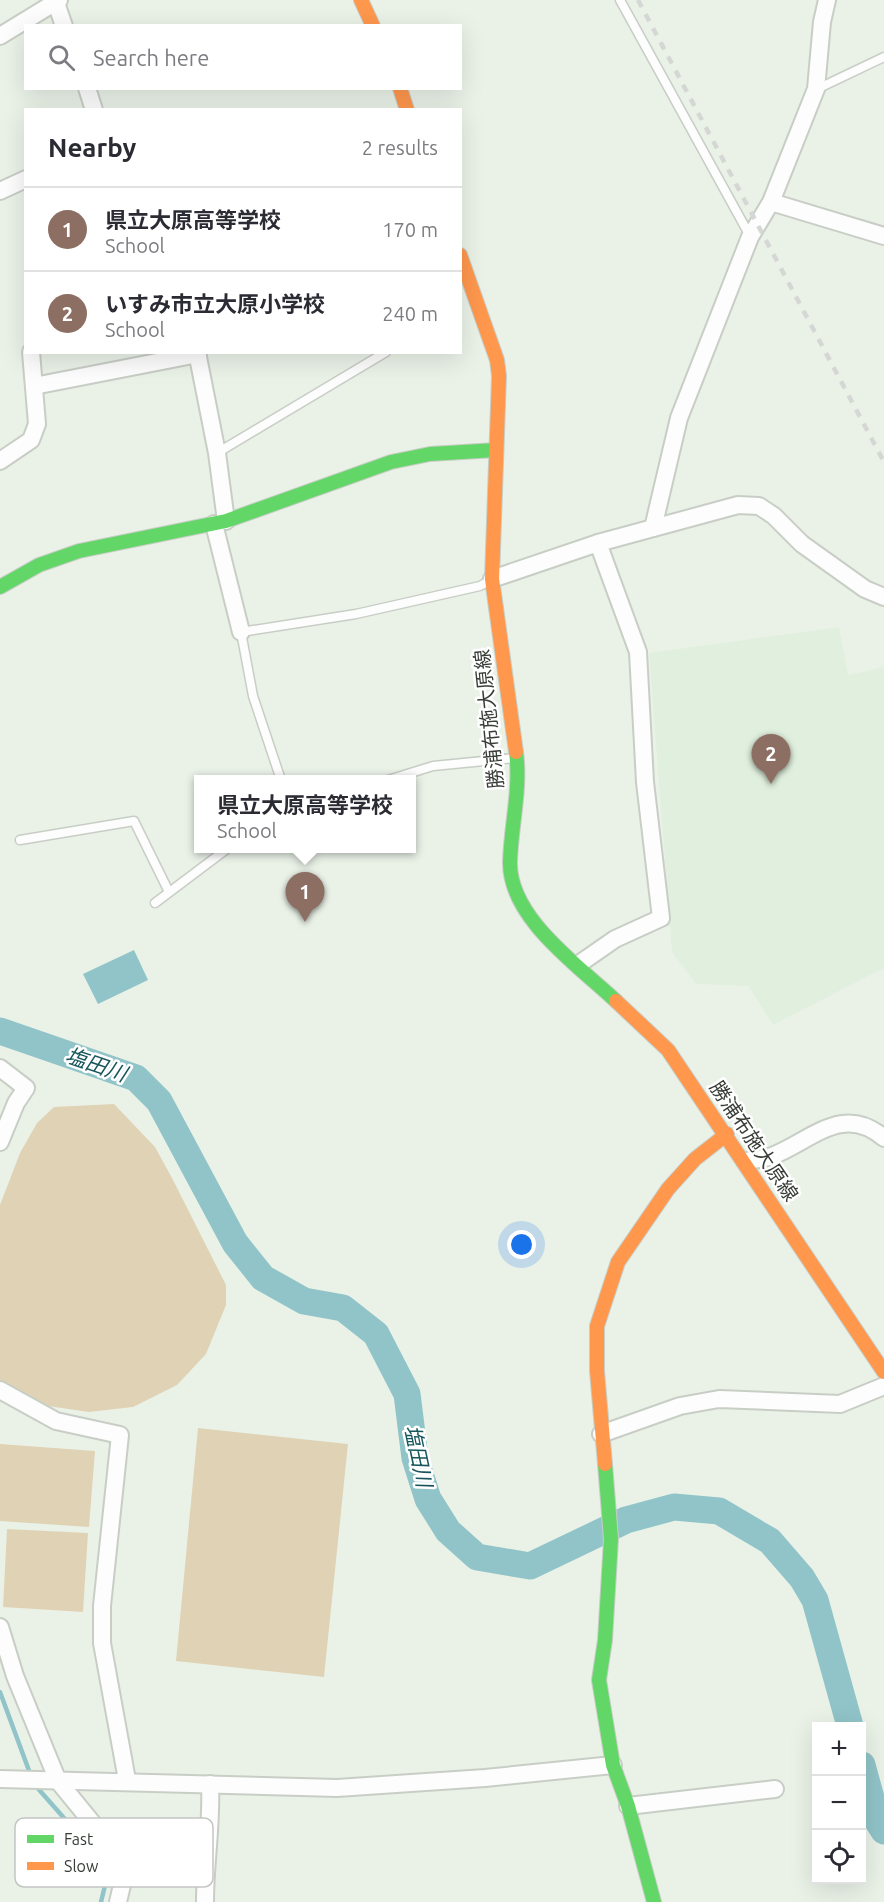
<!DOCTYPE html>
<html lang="en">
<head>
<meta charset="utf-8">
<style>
	body { margin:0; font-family:Ubuntu,"Noto Sans JP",sans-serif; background:#f7f7f7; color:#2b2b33 }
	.controls { position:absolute; right:18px; bottom:18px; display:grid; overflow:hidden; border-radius:0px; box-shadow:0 6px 24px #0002 }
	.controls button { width:54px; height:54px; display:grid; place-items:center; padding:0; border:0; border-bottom:2px solid #e1e1e2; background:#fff; color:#2b2b33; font:30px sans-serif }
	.you { position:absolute; left:522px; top:1245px; width:21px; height:21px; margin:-15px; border:4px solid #fff; border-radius:50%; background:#1a73e8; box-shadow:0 0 0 9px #1a73e833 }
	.badge { display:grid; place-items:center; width:39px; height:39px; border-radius:50%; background:#1a73e8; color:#fff; font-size:20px; font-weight:700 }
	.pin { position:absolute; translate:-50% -50px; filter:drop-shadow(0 2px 3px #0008) }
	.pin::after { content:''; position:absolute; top:32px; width:21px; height:18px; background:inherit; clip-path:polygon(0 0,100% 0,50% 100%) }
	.popup { position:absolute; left:194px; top:775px; width:222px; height:78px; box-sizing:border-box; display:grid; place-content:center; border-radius:0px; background:#fff; filter:drop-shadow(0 2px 4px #0005); font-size:20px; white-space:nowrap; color:#7c7c81 }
	.popup b { font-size:22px; color:#2b2b33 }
	.popup::after { content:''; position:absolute; left:50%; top:100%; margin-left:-12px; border:12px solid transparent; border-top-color:#fff }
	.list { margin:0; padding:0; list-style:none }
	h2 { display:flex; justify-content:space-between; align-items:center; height:78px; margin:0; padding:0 24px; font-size:26px }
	h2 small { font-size:20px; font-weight:400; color:#7c7c81 }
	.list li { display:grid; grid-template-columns:39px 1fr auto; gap:18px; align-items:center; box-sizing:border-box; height:84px; padding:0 24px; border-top:2px solid #e1e1e2 }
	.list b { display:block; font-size:22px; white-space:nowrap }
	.list p { margin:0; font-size:20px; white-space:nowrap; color:#7c7c81 }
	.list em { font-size:20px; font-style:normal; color:#7c7c81 }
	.icon { flex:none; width:33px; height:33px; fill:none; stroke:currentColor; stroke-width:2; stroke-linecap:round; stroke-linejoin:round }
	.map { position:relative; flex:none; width:884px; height:1902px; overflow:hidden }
	.search { position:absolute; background:#fff; box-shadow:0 6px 24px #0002; left:24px; top:24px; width:438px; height:66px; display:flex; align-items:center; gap:15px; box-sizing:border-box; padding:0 21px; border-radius:0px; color:#7c7c81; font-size:22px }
	.panel { position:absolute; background:#fff; box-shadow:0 6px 24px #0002; left:24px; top:108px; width:438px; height:246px; border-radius:0px }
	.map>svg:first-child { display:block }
	.built { fill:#e1f0de }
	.green { fill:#e0d3b5 }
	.water { fill:#90c4c8 }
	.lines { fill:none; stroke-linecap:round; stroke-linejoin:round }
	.stream { stroke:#90c4c8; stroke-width:4.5 }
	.river { stroke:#90c4c8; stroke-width:27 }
	.lane-casing { stroke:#c8cec6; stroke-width:11 }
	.street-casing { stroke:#c8cec6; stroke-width:20 }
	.fast-casing { stroke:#c8cec6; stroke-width:16 }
	.slow-casing { stroke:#c8cec6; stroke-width:16 }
	.lane { stroke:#fcfdfc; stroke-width:8 }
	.street { stroke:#fcfdfc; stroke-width:16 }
	.fast { stroke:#63d668; stroke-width:14 }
	.slow { stroke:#ff974d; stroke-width:14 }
	.rail { stroke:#d5d7d4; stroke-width:4.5; stroke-dasharray:8 8; stroke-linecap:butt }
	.labels { text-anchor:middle; stroke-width:5; stroke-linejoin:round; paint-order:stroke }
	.street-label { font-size:20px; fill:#383e37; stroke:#fff }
	.water-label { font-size:21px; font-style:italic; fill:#18565d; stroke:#fff }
	.key { fill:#fff; stroke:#c3c5c3; stroke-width:1.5 }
	.key-label { font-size:16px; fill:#383e37 }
</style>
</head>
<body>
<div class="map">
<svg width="884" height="1902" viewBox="0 0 884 1902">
	<rect width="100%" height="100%" fill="#eaf2e8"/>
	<path class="built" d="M839,627l9,48 36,-8v301l-111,57 -25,-39 -52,-2 -24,-32 -23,-299z"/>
	<g class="green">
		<path d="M114,1104l41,43 17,31 54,107v20l-20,49 -29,31 -44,22 -44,5 -55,-8 -34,-24v-175l20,-52 17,-30 17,-16z"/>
		<path d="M198,1428l150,16 -24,233 -148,-16z"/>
		<path d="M0,1444l95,7 -6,76 -89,-6z"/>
		<path d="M7,1529l81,4 -5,79 -80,-5z"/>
	</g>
	<path class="water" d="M134,950l14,30 -50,24 -15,-30z"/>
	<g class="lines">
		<g class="stream">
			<path d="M0,1692l31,84"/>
			<path d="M34,1784l75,85 -8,33"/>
		</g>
		<g class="river">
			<path d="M0,1031l136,47 23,23 76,142 28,35 41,23 39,7 33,26 31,60 8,64 13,41 20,32 29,26 53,9 96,-46 48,-13 45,4 51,30 32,37 13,22 35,126"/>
			<path d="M862,1765l15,55 7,11"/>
		</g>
		<g class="lane-casing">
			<g id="lane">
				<path d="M620,0l130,236"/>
				<path d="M817,89l67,-32"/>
				<path d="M217,453l169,-101"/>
				<path d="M281,780l-28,-84 -12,-64 115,-18 124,-28 9,-5"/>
				<path d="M388,780l45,-14 81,-8"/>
				<path d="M20,840l114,-19 35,71"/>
				<path d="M155,903l73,-55"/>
			</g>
		</g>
		<g class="street-casing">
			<g id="street">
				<path d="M55,0l9,26"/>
				<path d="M0,36l59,-36"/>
				<path d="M87,88l7,22"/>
				<path d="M0,191l26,-12"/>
				<path d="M771,202l113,34"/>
				<path d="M197,352l20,101 9,68"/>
				<path d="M34,386l164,-32"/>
				<path d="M0,461l31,-21 6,-16 -6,-72"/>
				<path d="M214,524l27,108"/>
				<path d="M653,528l26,-110 71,-181 21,-35 45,-113 6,-67 5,-22"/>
				<path d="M492,579l106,-36 140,-38 21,1 15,10 28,28 63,45 19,8"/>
				<path d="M579,964l36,-25 46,-21 -16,-136 -7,-130 -40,-109"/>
				<path d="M0,1068l26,20 -10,15 -16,39"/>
				<path d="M745,1161c9,-1 19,-2 27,-5 40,-16 71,-53 112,-18"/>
				<path d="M0,1390l56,31 64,14 -18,171v37l25,137"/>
				<path d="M601,1434l79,-28 39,-7 121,5 44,-18"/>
				<path d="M0,1627l15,49 43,105 41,50 26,41 -7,30"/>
				<path d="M0,1779l337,9 148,-10 128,-13"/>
				<path d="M628,1806l147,-17"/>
				<path d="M205,1902c0,-40 7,-78 5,-118"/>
			</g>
		</g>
		<g class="fast-casing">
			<g id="fast">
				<path d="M0,587l39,-22 40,-14 147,-30 165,-59 39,-8 66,-4"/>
				<path d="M516,752c5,37 -5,73 -6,110 -1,56 69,104 106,139"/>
				<path d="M605,1464l6,75 -6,101 -6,40 14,85 15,41 26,96"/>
			</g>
		</g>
		<g class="slow-casing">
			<g id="slow">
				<path d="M361,0l12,26"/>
				<path d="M400,88l7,22"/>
				<path d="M460,255l37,105 2,16 -7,203 24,173"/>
				<path d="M616,1001l52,49 216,322"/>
				<path d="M605,1464l-8,-93v-45l21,-64 50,-73 27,-30 32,-25"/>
			</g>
		</g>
		<use href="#lane" class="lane"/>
		<use href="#street" class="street"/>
		<use href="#fast" class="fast"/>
		<use href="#slow" class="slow"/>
		<path class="rail" d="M638,0l246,462"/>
	</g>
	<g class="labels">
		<g class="street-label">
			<text transform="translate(489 719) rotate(-96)" y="7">勝浦布施大原線</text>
			<text transform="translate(754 1141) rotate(56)" y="7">勝浦布施大原線</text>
		</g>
		<g class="water-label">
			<text transform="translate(96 1065) rotate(19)" y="7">塩田川</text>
			<text transform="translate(418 1456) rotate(78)" y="7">塩田川</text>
		</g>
	</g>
	<rect x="15" y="1818" width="198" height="69" rx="9" class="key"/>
	<rect x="27" y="1835" width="27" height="8" fill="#63d668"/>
	<rect x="27" y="1862" width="27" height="8" fill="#ff974d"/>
	<g class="key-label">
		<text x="64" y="1845">Fast</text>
		<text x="64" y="1872">Slow</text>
	</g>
</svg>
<div class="controls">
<button>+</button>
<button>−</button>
<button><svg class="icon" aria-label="locate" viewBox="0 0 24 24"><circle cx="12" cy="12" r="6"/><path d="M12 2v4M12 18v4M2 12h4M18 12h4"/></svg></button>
</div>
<div class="you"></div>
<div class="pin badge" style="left:305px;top:922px;background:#8d6e63">1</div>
<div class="popup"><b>県立大原高等学校</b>School</div>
<div class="pin badge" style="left:771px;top:784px;background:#8d6e63">2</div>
<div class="search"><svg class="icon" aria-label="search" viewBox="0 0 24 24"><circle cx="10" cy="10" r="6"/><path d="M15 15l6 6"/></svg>Search here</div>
<section class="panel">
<h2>Nearby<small>2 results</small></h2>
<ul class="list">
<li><span class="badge" style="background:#8d6e63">1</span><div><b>県立大原高等学校</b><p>School</p></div><em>170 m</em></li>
<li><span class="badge" style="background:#8d6e63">2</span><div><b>いすみ市立大原小学校</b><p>School</p></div><em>240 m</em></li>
</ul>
</section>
</div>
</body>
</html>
